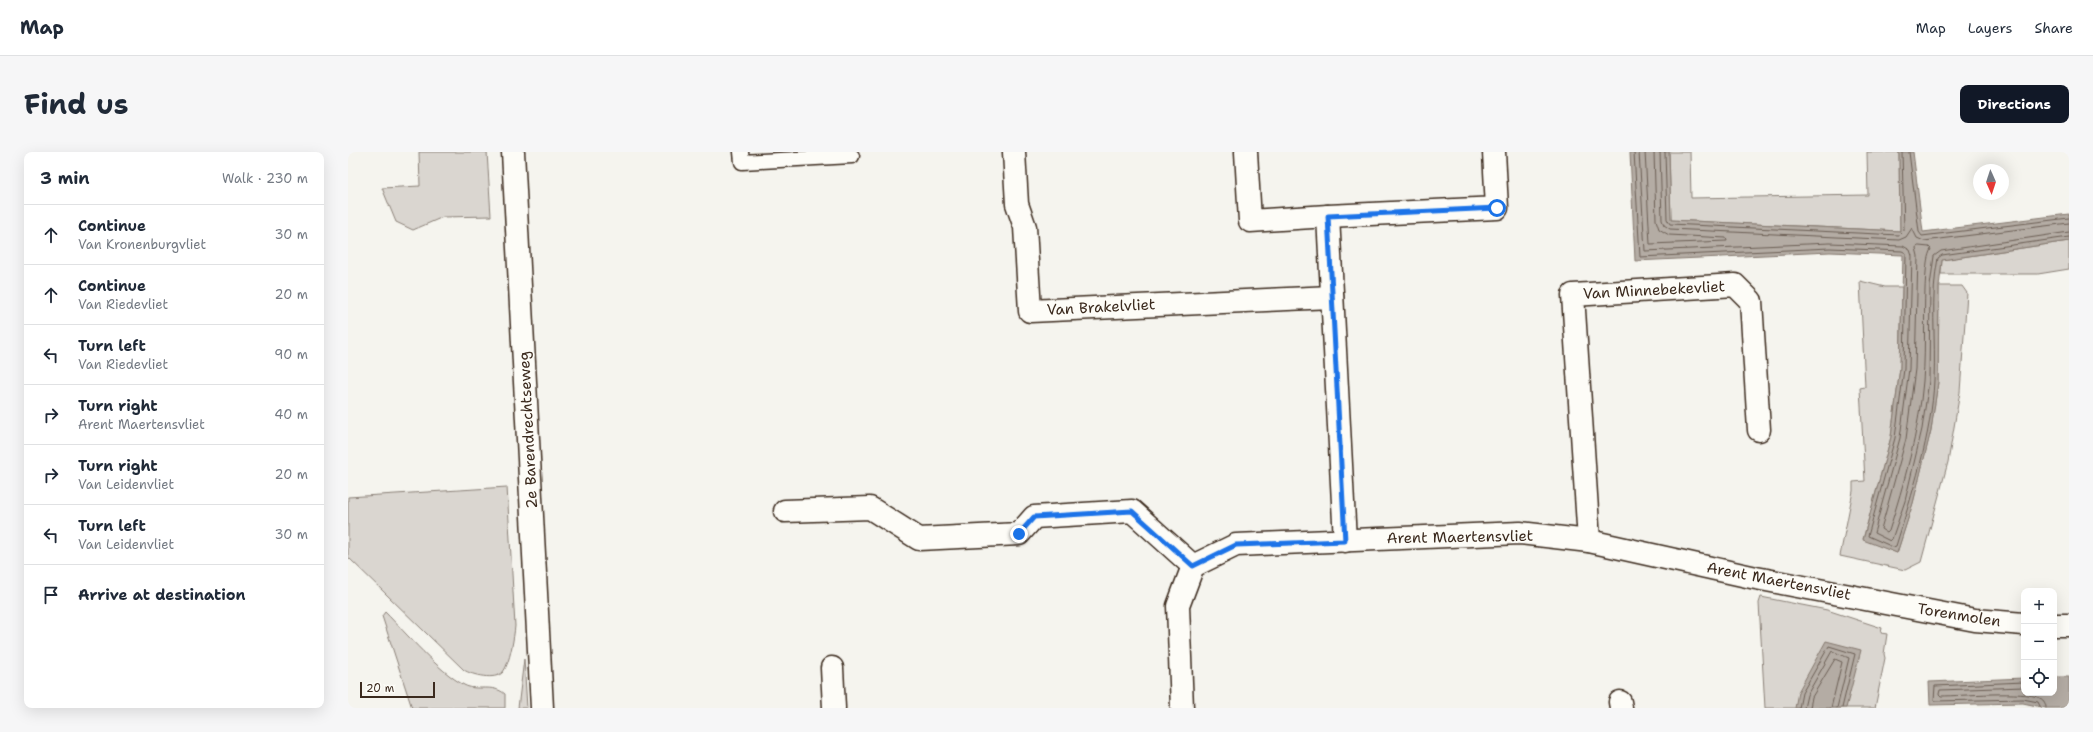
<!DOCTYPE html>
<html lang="en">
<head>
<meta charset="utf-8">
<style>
	body { margin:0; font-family:"Shantell Sans",sans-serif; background:#f6f6f7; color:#1f2937 }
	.controls { position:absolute; right:12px; bottom:12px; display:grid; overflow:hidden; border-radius:8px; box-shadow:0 4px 16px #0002 }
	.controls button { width:36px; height:36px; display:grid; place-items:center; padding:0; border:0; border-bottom:1px solid #e0e1e3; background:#fff; color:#1f2937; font:20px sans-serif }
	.compass { position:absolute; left:1625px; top:12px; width:36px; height:36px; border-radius:50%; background:#fff; box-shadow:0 4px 16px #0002; rotate:177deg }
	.scale { position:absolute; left:12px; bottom:10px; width:75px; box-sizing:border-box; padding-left:4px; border:2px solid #3b2a1e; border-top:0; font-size:11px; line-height:14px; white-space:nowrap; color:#3b2a1e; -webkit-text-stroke:3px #fdfcf7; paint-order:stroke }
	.stop { position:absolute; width:12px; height:12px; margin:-9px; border:3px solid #1a73e8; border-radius:50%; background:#fff }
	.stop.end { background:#1a73e8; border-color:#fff; box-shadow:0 1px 4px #0008 }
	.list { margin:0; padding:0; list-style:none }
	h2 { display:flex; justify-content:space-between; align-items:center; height:52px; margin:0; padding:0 16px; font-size:17px }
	h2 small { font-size:13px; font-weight:400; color:#747a83 }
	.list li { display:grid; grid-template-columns:26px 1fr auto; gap:12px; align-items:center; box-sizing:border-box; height:60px; padding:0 16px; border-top:1px solid #e0e1e3 }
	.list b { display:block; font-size:15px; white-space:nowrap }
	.list p { margin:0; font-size:13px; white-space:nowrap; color:#747a83 }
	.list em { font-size:13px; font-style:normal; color:#747a83 }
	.icon { flex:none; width:22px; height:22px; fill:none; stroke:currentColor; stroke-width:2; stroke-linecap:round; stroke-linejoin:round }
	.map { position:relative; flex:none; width:1721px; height:556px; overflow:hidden; border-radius:8px }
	header { display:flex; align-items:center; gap:24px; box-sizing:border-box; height:56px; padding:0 20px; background:#fff; border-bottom:1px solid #e0e1e3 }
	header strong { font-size:19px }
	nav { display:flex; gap:22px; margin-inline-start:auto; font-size:14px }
	.intro { display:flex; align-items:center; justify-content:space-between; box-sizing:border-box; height:96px; padding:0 24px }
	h1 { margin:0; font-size:28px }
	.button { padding:10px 18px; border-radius:8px; background:#111827; color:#fff; font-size:14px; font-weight:700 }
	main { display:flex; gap:24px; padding:0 24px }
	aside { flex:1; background:#fff; border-radius:8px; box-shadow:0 4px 16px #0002 }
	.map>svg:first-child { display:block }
	.green { fill:#dad6d0; stroke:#8a8077 }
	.water { fill:#b4aca4; stroke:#84786e }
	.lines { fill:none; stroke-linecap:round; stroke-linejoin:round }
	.shore { stroke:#6b5e54; stroke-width:1 }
	.service-casing { stroke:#3b2a1e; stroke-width:17 }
	.minor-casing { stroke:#3b2a1e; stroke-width:25 }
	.secondary-casing { stroke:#3b2a1e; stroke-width:25 }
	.service { stroke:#fdfcf7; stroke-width:14 }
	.minor { stroke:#fdfcf7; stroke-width:22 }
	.secondary { stroke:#fdfcf7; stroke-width:22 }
	.route { stroke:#1a73e8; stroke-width:5 }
	.labels { text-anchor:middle; stroke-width:3; stroke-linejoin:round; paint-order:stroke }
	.street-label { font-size:15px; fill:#3b2a1e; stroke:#fdfcf7 }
</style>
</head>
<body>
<header>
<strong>Map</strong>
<nav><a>Map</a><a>Layers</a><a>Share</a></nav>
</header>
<div class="intro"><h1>Find us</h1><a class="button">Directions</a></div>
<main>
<aside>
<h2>3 min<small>Walk · 230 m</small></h2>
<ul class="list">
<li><svg class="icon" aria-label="ahead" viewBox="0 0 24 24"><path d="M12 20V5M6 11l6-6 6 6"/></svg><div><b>Continue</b><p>Van Kronenburgvliet</p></div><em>30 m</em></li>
<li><svg class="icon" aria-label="ahead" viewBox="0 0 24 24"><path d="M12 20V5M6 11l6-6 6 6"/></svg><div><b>Continue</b><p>Van Riedevliet</p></div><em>20 m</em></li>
<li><svg class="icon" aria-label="left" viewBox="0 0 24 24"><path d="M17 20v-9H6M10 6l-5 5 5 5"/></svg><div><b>Turn left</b><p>Van Riedevliet</p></div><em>90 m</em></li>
<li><svg class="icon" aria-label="right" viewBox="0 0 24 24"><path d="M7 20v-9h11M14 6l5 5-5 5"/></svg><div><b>Turn right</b><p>Arent Maertensvliet</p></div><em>40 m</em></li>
<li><svg class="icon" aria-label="right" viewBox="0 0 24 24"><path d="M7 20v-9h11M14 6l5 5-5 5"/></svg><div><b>Turn right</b><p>Van Leidenvliet</p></div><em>20 m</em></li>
<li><svg class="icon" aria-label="left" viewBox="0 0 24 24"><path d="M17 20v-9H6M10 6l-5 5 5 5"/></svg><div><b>Turn left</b><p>Van Leidenvliet</p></div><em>30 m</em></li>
<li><svg class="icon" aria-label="arrive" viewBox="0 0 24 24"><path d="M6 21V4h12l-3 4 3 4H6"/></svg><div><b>Arrive at destination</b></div></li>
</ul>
</aside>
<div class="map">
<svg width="1721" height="556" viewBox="0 0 1721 556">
	<rect width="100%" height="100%" fill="#f5f4ee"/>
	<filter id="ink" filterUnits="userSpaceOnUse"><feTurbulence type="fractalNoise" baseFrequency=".025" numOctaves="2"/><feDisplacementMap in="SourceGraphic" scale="8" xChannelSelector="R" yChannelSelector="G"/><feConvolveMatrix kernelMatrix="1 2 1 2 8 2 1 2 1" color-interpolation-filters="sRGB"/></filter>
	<g filter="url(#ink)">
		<g class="green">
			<path d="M71,0h68l4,64 -48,1 -30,13 -17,-8 -14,-34 38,-2z"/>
			<path d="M1321,0h21l1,46 177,-3 -1,-43h32l1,79 -229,-11z"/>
			<path d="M1721,89v28l-31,5h-97l1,-14z"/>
			<path d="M1512,129l25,6h17l-2,81 -9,69 -28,102 34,14 16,-50 18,-73 7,-48 1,-96h23l5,7 -7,99 -12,70 -27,100 -16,8 -65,-14 13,-65v-9l12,-1 -5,-93 5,-1z"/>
			<path d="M159,335l8,139c-1,11 -5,37 -12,46 -8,9 -31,3 -39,-2l-116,-113v-60z"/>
			<path d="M1413,445l66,13 55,18 -1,5 6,1 -3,20 1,4 -10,50h-110l-6,-105z"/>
			<path d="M37,460c22,22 53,59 79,73 13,7 28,-2 41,9v14h-93l-30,-92z"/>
			<path d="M176,507l3,49h-9z"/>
		</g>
		<g class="water">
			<path d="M1282,0h39l2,68 229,11 -1,-79h14l10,80 146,-18v27l-127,19 -3,27 -1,95 -7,48 -18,73 -16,50 -34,-13 28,-103 9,-69 3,-113 -73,-3 -195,9z"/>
			<path d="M1478,489l35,9 -15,58h-51l3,-16z"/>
			<path d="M1706,525h15v31h-23l-23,-5 -93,2 -1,-23 95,-4v15h30z"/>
		</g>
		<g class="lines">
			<g class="shore">
				<path d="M1286,0l6,105 190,-9 72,3 4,2 -2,116 -9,69 -27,98 25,11 3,-1c16,-52 36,-112 38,-166 2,-40 -4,-83 4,-122l4,-3 127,-18"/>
				<path d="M1291,0l6,99 185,-8 73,3 7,4 2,6 -3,113 -9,69 -26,95 16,8 2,-2 13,-38 17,-72 7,-48 1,-95 4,-30 7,-5 128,-19"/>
				<path d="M1297,0l5,92 77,-3 -1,-3 -57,-3 -10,-6 -3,-9 -2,-68"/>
				<path d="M1312,0l2,68 2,5 6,4 229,11 7,-3 6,-9 5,10 7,3 145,-18"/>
				<path d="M1317,0l2,67 3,5 229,11 5,-5 -2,-78"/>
				<path d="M1561,0l10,80 3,4 147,-18"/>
				<path d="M1571,94l10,1 2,2c-4,8 -4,14 -5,23 -3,36 0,73 -3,109 -4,51 -19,102 -34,150l-2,2 -6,-4 25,-90 9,-70 3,-113 -2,-8z"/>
				<path d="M1676,530l-89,4 -1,14 2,1 87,-2 15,3 3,6"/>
				<path d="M1676,535l-84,3 -1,4 2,2c21,0 82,-6 99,2 4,2 6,6 6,10"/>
				<path d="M1451,556l3,-15 27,-47 26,8 -13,54"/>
				<path d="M1456,556l3,-13 25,-44 17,7 -12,50"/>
				<path d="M1462,556l2,-11 23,-38 7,3 -11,46"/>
			</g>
			<g class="service-casing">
				<path id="service" d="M393,0l1,10 110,-6"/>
			</g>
			<g class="minor-casing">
				<g id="minor">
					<path d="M666,0l3,52 8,23 5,84 302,-14"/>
					<path d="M898,0l4,69 78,-5 17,325"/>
					<path d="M980,64l169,-8 -3,-56"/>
					<path d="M437,359l85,-3 49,31 100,-5 15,-17 98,-6 61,55"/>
					<path d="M1241,389l-16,-246 162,-10 16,16 8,129"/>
					<path d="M1706,473h15"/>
					<path d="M484,516l2,40"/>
					<path d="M1272,550l1,6"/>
					<path d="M834,556l-4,-102 15,-40 43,-21 284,-12 69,8 167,37 219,42 49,4"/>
				</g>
			</g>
			<g class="secondary-casing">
				<path id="secondary" d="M165,0l29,556"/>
			</g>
			<use href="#service" class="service"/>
			<use href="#minor" class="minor"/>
			<use href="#secondary" class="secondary"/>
		</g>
	</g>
	<g class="lines" filter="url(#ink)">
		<path class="route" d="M671,382l15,-17 98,-6 61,55 43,-21 109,-4 -17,-325 169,-8"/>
	</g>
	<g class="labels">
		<g class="street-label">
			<text transform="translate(1306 138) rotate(-3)" y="5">Van Minnebekevliet</text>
			<text transform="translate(753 155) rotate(-3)" y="5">Van Brakelvliet</text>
			<text transform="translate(180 278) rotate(-93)" y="5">2e Barendrechtseweg</text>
			<text transform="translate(1112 385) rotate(-1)" y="5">Arent Maertensvliet</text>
			<text transform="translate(1431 429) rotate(11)" y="5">Arent Maertensvliet</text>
			<text transform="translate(1611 463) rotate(9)" y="5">Torenmolen</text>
		</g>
	</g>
</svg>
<div class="controls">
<button>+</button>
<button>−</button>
<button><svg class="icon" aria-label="locate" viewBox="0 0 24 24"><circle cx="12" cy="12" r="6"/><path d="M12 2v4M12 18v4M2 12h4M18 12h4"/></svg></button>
</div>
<svg class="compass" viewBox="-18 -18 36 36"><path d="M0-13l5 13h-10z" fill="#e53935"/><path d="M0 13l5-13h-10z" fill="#747a83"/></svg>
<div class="scale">20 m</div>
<div class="stop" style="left:1149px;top:56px"></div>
<div class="stop end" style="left:671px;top:382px"></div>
</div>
</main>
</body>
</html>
